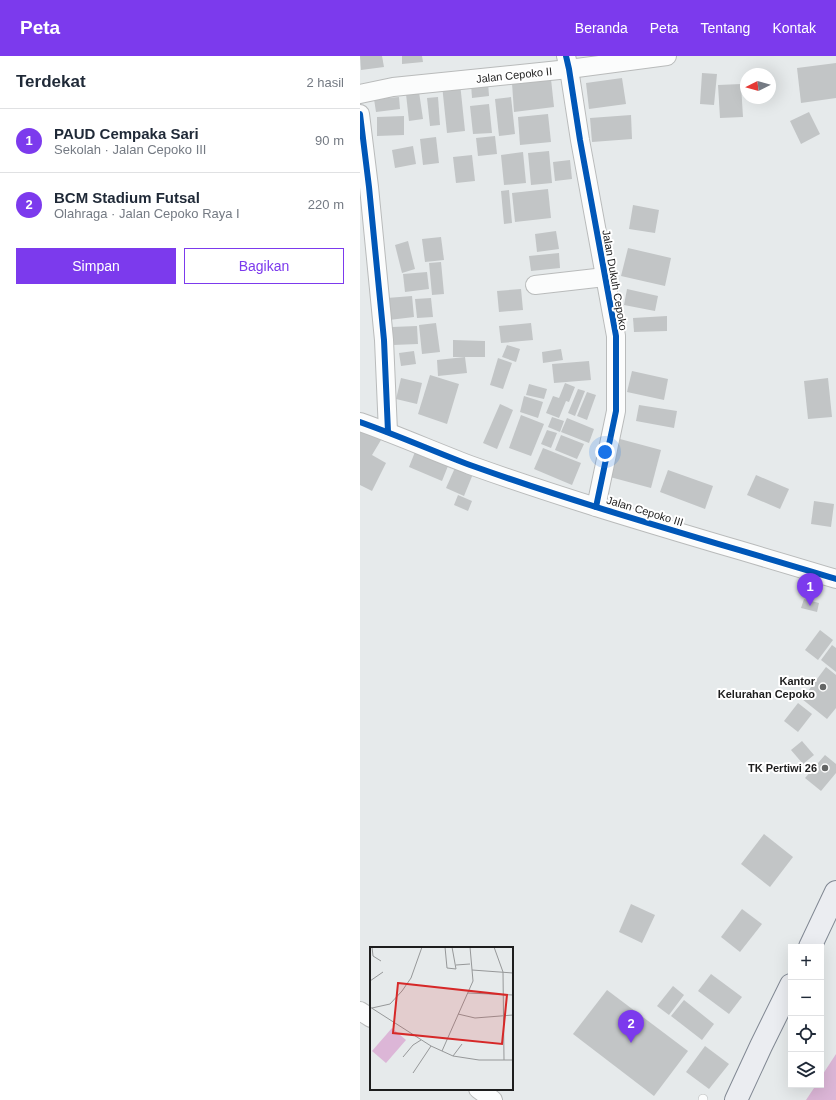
<!DOCTYPE html>
<html lang="id">
<head>
<meta charset="utf-8">
<style>
	body { margin:0; font-family:Arial,sans-serif; background:#f2f2f3; color:#1f2937 }
	.controls { position:absolute; right:12px; bottom:12px; display:grid; overflow:hidden; border-radius:0px; box-shadow:0 4px 16px #0002 }
	.controls button { width:36px; height:36px; display:grid; place-items:center; padding:0; border:0; border-bottom:1px solid #e0e1e3; background:#fff; color:#1f2937; font:20px sans-serif }
	.compass { position:absolute; left:380px; top:12px; width:36px; height:36px; border-radius:50%; background:#fff; box-shadow:0 4px 16px #0002; rotate:264deg }
	.you { position:absolute; left:245px; top:396px; width:14px; height:14px; margin:-10px; border:3px solid #fff; border-radius:50%; background:#1a73e8; box-shadow:0 0 0 6px #1a73e833 }
	.badge { display:grid; place-items:center; width:26px; height:26px; border-radius:50%; background:#7c3aed; color:#fff; font-size:13px; font-weight:700 }
	.pin { position:absolute; translate:-50% -33px; filter:drop-shadow(0 1px 2px #0008) }
	.pin::after { content:''; position:absolute; top:21px; width:14px; height:12px; background:inherit; clip-path:polygon(0 0,100% 0,50% 100%) }
	.list { margin:0; padding:0; list-style:none }
	h2 { display:flex; justify-content:space-between; align-items:center; height:52px; margin:0; padding:0 16px; font-size:17px }
	h2 small { font-size:13px; font-weight:400; color:#747a83 }
	.list li { display:grid; grid-template-columns:26px 1fr auto; gap:12px; align-items:center; box-sizing:border-box; height:64px; padding:0 16px; border-top:1px solid #e0e1e3 }
	.list b { display:block; font-size:15px; white-space:nowrap }
	.list p { margin:0; font-size:13px; white-space:nowrap; color:#747a83 }
	.list em { font-size:13px; font-style:normal; color:#747a83 }
	.actions { display:flex; gap:8px; padding:12px 16px }
	.actions a { flex:1; padding:9px 0; border:1px solid #7c3aed; border-radius:0px; text-align:center; font-size:14px; color:#7c3aed }
	.actions .main { background:#7c3aed; color:#fff }
	.icon { flex:none; width:22px; height:22px; fill:none; stroke:currentColor; stroke-width:2; stroke-linecap:round; stroke-linejoin:round }
	.map { position:relative; flex:none; width:476px; height:1044px; overflow:hidden }
	header { display:flex; align-items:center; gap:24px; box-sizing:border-box; height:56px; padding:0 20px; background:#7c3aed; color:#fff }
	header strong { font-size:19px }
	nav { display:flex; gap:22px; margin-inline-start:auto; font-size:14px }
	main { display:flex }
	aside { flex:1; background:#fff }
	.map>svg:first-child { display:block }
	.pitch { fill:#dcb6d7 }
	.building { fill:#c2c5c6 }
	.lines { fill:none; stroke-linecap:round; stroke-linejoin:round }
	.service-casing { stroke:#b9bbbb; stroke-width:10 }
	.minor-casing { stroke:#b9bbbb; stroke-width:20 }
	.secondary-casing { stroke:#818893; stroke-width:24 }
	.service { stroke:#fbfcfc; stroke-width:9 }
	.minor { stroke:#fbfcfc; stroke-width:18 }
	.secondary { stroke:#ebedf1; stroke-width:22 }
	.cycleway-casing { stroke:#fff; stroke-width:8 }
	.cycleway { stroke:#0057b8; stroke-width:6 }
	.poi-dot { fill:#636565; stroke:#fff; stroke-width:1.5 }
	.labels { text-anchor:middle; stroke-width:4; stroke-linejoin:round; paint-order:stroke }
	.street-label { font-size:11px; fill:#1d1d1d; stroke:#fff }
	.poi-label { font-size:11px; font-weight:bold; fill:#1d1d1d; stroke:#fff; text-anchor:end }
	.inset-road { fill:none; stroke:#969899; stroke-width:1 }
	.view { fill:#d62828; fill-opacity:0.15; stroke:#d62828; stroke-width:2 }
	.inset-edge { fill:none; stroke:#1d1d1d; stroke-width:2 }
</style>
</head>
<body>
<header>
<strong>Peta</strong>
<nav><a>Beranda</a><a>Peta</a><a>Tentang</a><a>Kontak</a></nav>
</header>
<main>
<aside>
<h2>Terdekat<small>2 hasil</small></h2>
<ul class="list">
<li><span class="badge">1</span><div><b>PAUD Cempaka Sari</b><p>Sekolah · Jalan Cepoko III</p></div><em>90 m</em></li>
<li><span class="badge">2</span><div><b>BCM Stadium Futsal</b><p>Olahraga · Jalan Cepoko Raya I</p></div><em>220 m</em></li>
</ul>
<div class="actions"><a class="main">Simpan</a><a>Bagikan</a></div>
</aside>
<div class="map">
<svg width="476" height="1044" viewBox="0 0 476 1044">
	<rect width="100%" height="100%" fill="#e6eaeb"/>
	<path class="pitch" d="M476,998v46h-30l10,-15h5v-8z"/>
	<g class="building">
		<path d="M0,0h22l2,11 -23,3z"/>
		<path d="M42,0h20l1,6 -21,2z"/>
		<path d="M476,7v35l-35,5 -4,-35z"/>
		<path d="M342,17l15,1 -3,31 -14,-1z"/>
		<path d="M262,22l4,26 -37,5 -3,-26z"/>
		<path d="M191,23l3,28 -40,5 -2,-29z"/>
		<path d="M128,26l1,14 -17,2 -1,-14z"/>
		<path d="M100,27l5,48 -18,2 -5,-48z"/>
		<path d="M381,28l2,33 -23,1 -2,-33z"/>
		<path d="M59,36l4,27 -14,2 -3,-27z"/>
		<path d="M39,41l1,12 -24,3 -2,-13z"/>
		<path d="M78,41l2,28 -10,1 -3,-28z"/>
		<path d="M151,41l4,37 -16,2 -4,-37z"/>
		<path d="M129,48l3,29 -19,1 -3,-28z"/>
		<path d="M449,56l11,22 -19,10 -11,-23z"/>
		<path d="M188,58l3,28 -31,3 -2,-28z"/>
		<path d="M271,59l1,24 -40,3 -2,-24z"/>
		<path d="M44,60v19l-27,1v-19z"/>
		<path d="M135,80l2,18 -19,2 -2,-18z"/>
		<path d="M76,81l3,26 -16,2 -3,-26z"/>
		<path d="M53,90l3,18 -21,4 -3,-18z"/>
		<path d="M189,95l3,32 -21,2 -3,-32z"/>
		<path d="M163,96l3,31 -22,2 -3,-30z"/>
		<path d="M112,99l3,26 -19,2 -3,-26z"/>
		<path d="M210,104l2,19 -17,2 -2,-19z"/>
		<path d="M188,133l3,29 -36,4 -3,-29z"/>
		<path d="M149,134l3,33 -8,1 -3,-33z"/>
		<path d="M273,149l26,5 -4,23 -26,-4z"/>
		<path d="M196,175l3,18 -22,3 -2,-18z"/>
		<path d="M81,181l3,23 -19,2 -3,-23z"/>
		<path d="M48,185l7,28 -13,4 -7,-28z"/>
		<path d="M268,192l43,10 -6,28 -44,-10z"/>
		<path d="M199,197l1,15 -29,3 -2,-15z"/>
		<path d="M81,206l3,32 -12,1 -3,-32z"/>
		<path d="M67,216l2,17 -24,3 -2,-18z"/>
		<path d="M161,233l2,21 -24,2 -2,-21z"/>
		<path d="M267,233l31,7 -3,15 -31,-6z"/>
		<path d="M52,240l2,21 -25,3 -2,-22z"/>
		<path d="M71,242l2,19 -16,1 -2,-19z"/>
		<path d="M307,260v15l-33,1 -1,-14z"/>
		<path d="M76,267l4,29 -18,2 -3,-29z"/>
		<path d="M171,267l2,17 -32,3 -2,-17z"/>
		<path d="M57,270l1,18 -25,1 -1,-18z"/>
		<path d="M93,284l32,1v16h-32z"/>
		<path d="M147,289l13,4 -4,13 -14,-5z"/>
		<path d="M201,293l2,11 -20,3 -1,-11z"/>
		<path d="M54,295l2,13 -15,2 -2,-13z"/>
		<path d="M105,301l2,16 -29,3 -1,-16z"/>
		<path d="M138,302l14,5 -9,26 -13,-4z"/>
		<path d="M229,305l2,19 -37,3 -2,-19z"/>
		<path d="M272,315l36,8 -4,21 -37,-8z"/>
		<path d="M70,319l29,9 -12,40 -29,-10z"/>
		<path d="M41,322l21,5 -5,21 -21,-5z"/>
		<path d="M468,322l4,39 -24,2 -4,-38z"/>
		<path d="M205,327l10,4 -6,15 -3,-1 -7,17 -13,-5 7,-17 6,2z"/>
		<path d="M169,328l18,5 -3,10 -18,-4z"/>
		<path d="M218,333l7,2 -10,25 -7,-3z"/>
		<path d="M227,336l9,3 -9,25 -10,-4z"/>
		<path d="M164,340l19,6 -5,16 -18,-6z"/>
		<path d="M140,348l13,6 -16,39 -14,-6z"/>
		<path d="M279,349l38,6 -3,17 -38,-7z"/>
		<path d="M161,359l23,9 -13,32 -22,-8z"/>
		<path d="M192,361l12,4 -4,11 -12,-5z"/>
		<path d="M207,362l27,11 -5,14 -28,-11z"/>
		<path d="M0,373l21,11 -9,15 14,8 -14,28 -12,-6z"/>
		<path d="M187,374l10,3 -6,15 -10,-4z"/>
		<path d="M201,379l23,9 -7,15 -22,-9z"/>
		<path d="M260,383l41,11 -10,38 -41,-11z"/>
		<path d="M57,391l33,14 -8,20 -33,-14z"/>
		<path d="M183,392l38,15 -9,22 -38,-16z"/>
		<path d="M98,405l17,8 -11,27 -18,-8z"/>
		<path d="M308,414l45,16 -8,23 -45,-17z"/>
		<path d="M396,419l33,14 -9,20 -33,-14z"/>
		<path d="M98,439l14,6 -4,10 -14,-6z"/>
		<path d="M454,445l20,3 -3,23 -20,-3z"/>
		<path d="M444,543l15,4 -2,9 -16,-4z"/>
		<path d="M460,574l13,10 -15,20 -13,-10z"/>
		<path d="M472,589l4,3v24l-15,-12z"/>
		<path d="M466,611l10,8v33l-9,11 -25,-20z"/>
		<path d="M438,647l14,11 -14,18 -14,-11z"/>
		<path d="M442,685l12,14 -11,9 -12,-14z"/>
		<path d="M465,699l11,9v9l-15,18 -16,-13z"/>
		<path d="M404,778l29,23 -23,30 -29,-23z"/>
		<path d="M271,848l24,11 -13,28 -23,-11z"/>
		<path d="M382,853l20,15 -22,28 -19,-15z"/>
		<path d="M351,918l31,23 -13,17 -31,-23z"/>
		<path d="M313,930l11,9 -15,20 -12,-9z"/>
		<path d="M247,934l81,61 -34,45 -81,-62z"/>
		<path d="M324,944l30,24 -12,16 -31,-24z"/>
		<path d="M345,990l24,18 -20,25 -23,-17z"/>
	</g>
	<g class="lines">
		<g class="service-casing">
			<path id="service" d="M343,1043v1"/>
		</g>
		<g class="minor-casing">
			<g id="minor">
				<path d="M206,0l3,13 11,71 36,196v75l-20,96"/>
				<path d="M0,38l33,-7 176,-18 98,-13"/>
				<path d="M0,58l9,73 15,153 4,92"/>
				<path d="M175,229l70,-8"/>
				<path d="M0,366c37,13 73,29 110,43 120,43 244,77 366,114"/>
				<path d="M0,955l11,7"/>
				<path d="M118,1033l15,11"/>
			</g>
		</g>
		<g class="secondary-casing">
			<g id="secondary">
				<path d="M450,891l26,-55"/>
				<path d="M376,1044l25,-54 30,-61"/>
			</g>
		</g>
		<use href="#service" class="service"/>
		<use href="#minor" class="minor"/>
		<use href="#secondary" class="secondary"/>
		<g class="cycleway-casing">
			<g id="cycleway">
				<path d="M206,0l3,13 11,71 36,196v75l-20,96"/>
				<path d="M0,58l9,73 15,153 4,92"/>
				<path d="M0,366c37,13 73,29 110,43 120,43 244,77 366,114"/>
			</g>
		</g>
		<use href="#cycleway" class="cycleway"/>
	</g>
	<g class="poi-dot">
		<circle cx="463" cy="631" r="4"/>
		<circle cx="465" cy="712" r="4"/>
	</g>
	<g class="labels">
		<g class="street-label">
			<text transform="translate(154 19) rotate(-6)" y="4">Jalan Cepoko II</text>
			<text transform="translate(255 224) rotate(80)" y="4">Jalan Dukuh Cepoko</text>
			<text transform="translate(285 455) rotate(17)" y="4">Jalan Cepoko III</text>
		</g>
		<g class="poi-label">
			<text x="455" y="629">Kantor<tspan x="455" dy="13">Kelurahan Cepoko</tspan></text>
			<text x="457" y="716">TK Pertiwi 26</text>
		</g>
	</g>
	<g transform="translate(10 891)">
		<rect width="143" height="143" fill="#e6eaeb"/>
		<path d="M22,81l14,12 -20,23 -14,-12z" fill="#dcb6d7"/>
		<path class="inset-road" d="M2,0l1,9 8,5M75,0l2,21 9,1 -4,-22M124,0l9,25 1,88M86,18l14,-1M102,23l41,3M0,34l13,-9M98,46l45,2M0,60l61,39 22,10 26,4h34M2,61l18,-4 12,-13 9,-13 11,-31M88,67l17,4 38,-3M72,104l31,-70 -3,-34M83,109l9,-12M33,110l10,-12 8,-5M43,126l18,-27"/>
		<path class="view" d="M28,36l109,12 -5,49 -109,-11z"/>
		<rect width="143" height="143" class="inset-edge"/>
	</g>
</svg>
<div class="controls">
<button>+</button>
<button>−</button>
<button><svg class="icon" aria-label="locate" viewBox="0 0 24 24"><circle cx="12" cy="12" r="6"/><path d="M12 2v4M12 18v4M2 12h4M18 12h4"/></svg></button>
<button><svg class="icon" aria-label="layers" viewBox="0 0 24 24"><path d="M12 4l9 5-9 5-9-5zM3 14l9 5 9-5"/></svg></button>
</div>
<svg class="compass" viewBox="-18 -18 36 36"><path d="M0-13l5 13h-10z" fill="#e53935"/><path d="M0 13l5-13h-10z" fill="#747a83"/></svg>
<div class="you"></div>
<div class="pin badge" style="left:450px;top:550px">1</div>
<div class="pin badge" style="left:271px;top:987px">2</div>
</div>
</main>
</body>
</html>
